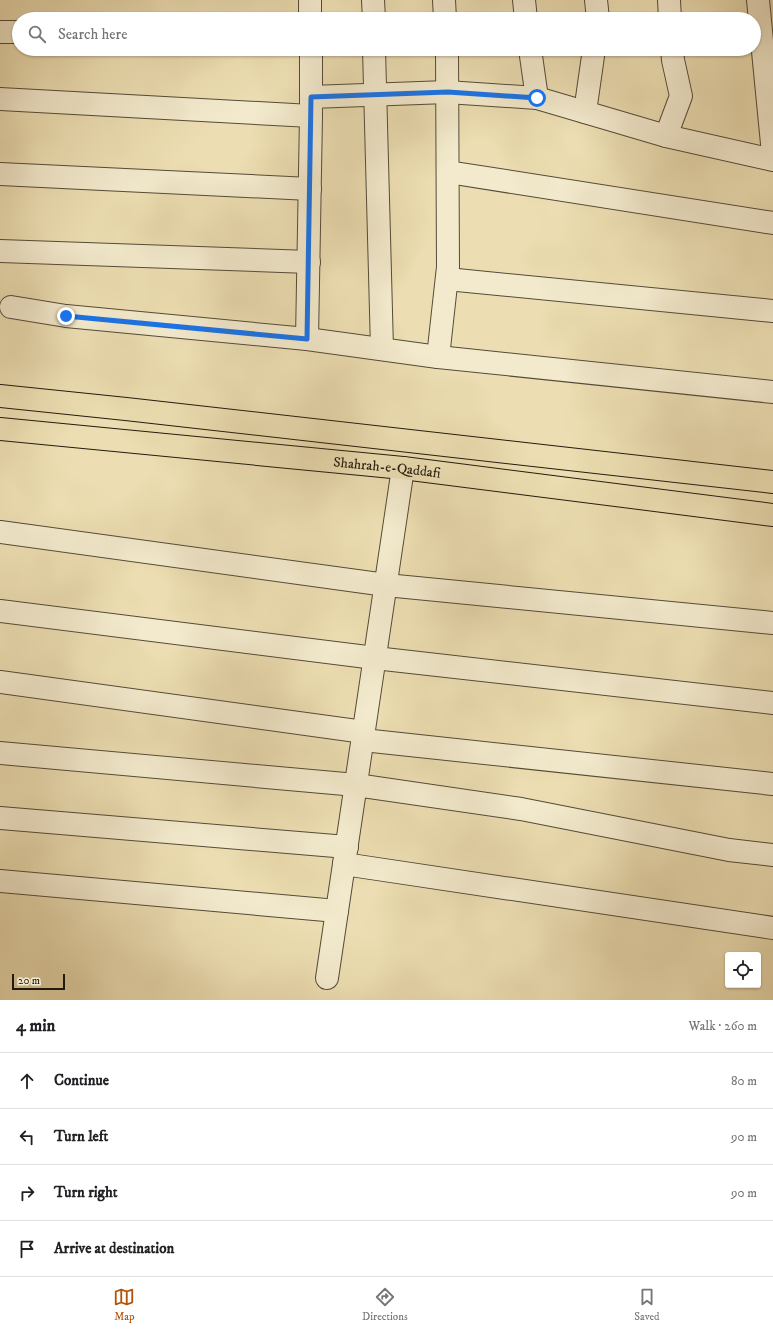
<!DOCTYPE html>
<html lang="en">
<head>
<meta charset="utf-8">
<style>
	body { margin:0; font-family:"IM FELL DW Pica",serif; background:#f6f6f6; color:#202124 }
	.controls { position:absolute; right:12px; bottom:12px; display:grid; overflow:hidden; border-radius:4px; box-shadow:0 1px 3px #0004 }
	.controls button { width:36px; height:36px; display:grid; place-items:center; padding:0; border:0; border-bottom:1px solid #e0e0e0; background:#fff; color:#202124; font:20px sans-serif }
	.scale { position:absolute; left:12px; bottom:10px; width:53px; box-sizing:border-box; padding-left:4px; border:2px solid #221a0f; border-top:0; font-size:11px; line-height:14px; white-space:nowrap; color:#221a0f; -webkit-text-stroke:3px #f3eacd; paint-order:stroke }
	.stop { position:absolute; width:12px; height:12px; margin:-9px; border:3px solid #1a73e8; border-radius:50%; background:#fff }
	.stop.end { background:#1a73e8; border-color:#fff; box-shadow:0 1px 4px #0008 }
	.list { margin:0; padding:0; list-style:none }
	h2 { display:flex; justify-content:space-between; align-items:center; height:52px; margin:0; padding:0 16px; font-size:17px }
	h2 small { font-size:13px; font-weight:400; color:#757577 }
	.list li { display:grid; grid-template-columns:26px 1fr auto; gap:12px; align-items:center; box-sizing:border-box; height:56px; padding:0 16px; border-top:1px solid #e0e0e0 }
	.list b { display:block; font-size:15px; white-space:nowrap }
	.list em { font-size:13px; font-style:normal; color:#757577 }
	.icon { flex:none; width:22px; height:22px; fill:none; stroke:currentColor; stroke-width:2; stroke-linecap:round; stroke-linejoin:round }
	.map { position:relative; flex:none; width:773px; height:1000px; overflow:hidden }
	.search { position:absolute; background:#fff; box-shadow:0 1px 3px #0004; left:12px; right:12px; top:12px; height:44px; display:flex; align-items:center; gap:10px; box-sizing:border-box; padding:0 14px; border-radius:22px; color:#757577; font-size:15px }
	.sheet { height:276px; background:#fff }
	nav { display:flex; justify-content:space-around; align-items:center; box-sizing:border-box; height:56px; border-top:1px solid #e0e0e0; background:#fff; font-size:11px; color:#757577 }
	nav a { display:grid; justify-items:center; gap:2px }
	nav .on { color:#b45309 }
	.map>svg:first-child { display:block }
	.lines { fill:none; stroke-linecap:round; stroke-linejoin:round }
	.minor-casing { stroke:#544b38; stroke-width:24 }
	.major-casing { stroke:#221a0f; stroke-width:24 }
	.minor { stroke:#f3eacd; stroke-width:22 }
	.major { stroke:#ecdeb2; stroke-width:22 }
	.route { stroke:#1a73e8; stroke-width:5 }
	.labels { text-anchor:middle; stroke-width:4; stroke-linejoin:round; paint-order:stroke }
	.street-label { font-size:14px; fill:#221a0f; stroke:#f3eacd }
</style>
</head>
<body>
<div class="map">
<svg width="773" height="1000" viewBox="0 0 773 1000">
	<rect width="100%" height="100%" fill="#ecdeb2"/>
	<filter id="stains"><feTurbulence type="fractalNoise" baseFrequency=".005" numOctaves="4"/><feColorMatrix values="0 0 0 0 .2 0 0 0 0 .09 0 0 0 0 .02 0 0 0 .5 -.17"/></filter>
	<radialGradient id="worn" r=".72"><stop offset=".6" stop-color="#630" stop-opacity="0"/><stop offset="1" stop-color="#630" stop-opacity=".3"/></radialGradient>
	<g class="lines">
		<g class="minor-casing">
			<g id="minor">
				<path d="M310,0v19"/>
				<path d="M373,0l1,19"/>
				<path d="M444,0l1,19"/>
				<path d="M524,0l2,19"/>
				<path d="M596,0l2,19"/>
				<path d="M669,0l1,19"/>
				<path d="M758,0l15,154"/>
				<path d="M0,32h19"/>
				<path d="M374,49l8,300"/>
				<path d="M530,49l7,49"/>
				<path d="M311,97l136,-5 90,6 129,38 107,24"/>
				<path d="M0,99l311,17"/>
				<path d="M585,112l9,-63"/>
				<path d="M666,136l15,-40 -8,-36 -1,-11"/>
				<path d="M448,172l325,51"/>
				<path d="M0,174l310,15"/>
				<path d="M0,251l309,11"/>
				<path d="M447,279l326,32"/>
				<path d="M11,307l55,9 241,23 131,18 335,35"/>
				<path d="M307,339l4,-223v-67"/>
				<path d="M438,357l10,-90 -1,-218"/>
				<path d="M0,532l386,53 387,38"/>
				<path d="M0,611l375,47 398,45"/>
				<path d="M0,682l364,50"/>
				<path d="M363,740l410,44"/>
				<path d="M0,753l356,32 165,24 208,41 44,5"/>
				<path d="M0,818l347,29"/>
				<path d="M344,864l429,64"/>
				<path d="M0,881l337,30"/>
				<path d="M327,978l76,-510"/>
			</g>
		</g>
		<g class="major-casing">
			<g id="major">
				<path d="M0,396l126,13 647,73"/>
				<path id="s1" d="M0,429l403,39 370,47"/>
			</g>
		</g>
		<use href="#minor" class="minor"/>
		<use href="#major" class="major"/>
	</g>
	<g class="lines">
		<path class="route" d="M66,316l241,23 4,-242 137,-5 89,6"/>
	</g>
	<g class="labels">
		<g class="street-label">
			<text dy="5" stroke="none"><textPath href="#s1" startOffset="389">Shahrah-e-Qaddafi</textPath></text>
		</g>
	</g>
	<rect width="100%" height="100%" filter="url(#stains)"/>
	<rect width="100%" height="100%" fill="url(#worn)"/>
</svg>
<div class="controls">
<button><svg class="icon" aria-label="locate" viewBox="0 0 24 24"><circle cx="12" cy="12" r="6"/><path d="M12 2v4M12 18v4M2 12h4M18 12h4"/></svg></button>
</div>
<div class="scale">20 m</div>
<div class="stop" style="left:537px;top:98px"></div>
<div class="stop end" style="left:66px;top:316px"></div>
<div class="search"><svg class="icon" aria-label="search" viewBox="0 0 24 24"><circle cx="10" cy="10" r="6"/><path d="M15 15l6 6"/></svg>Search here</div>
</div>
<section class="sheet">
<h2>4 min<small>Walk · 260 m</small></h2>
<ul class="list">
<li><svg class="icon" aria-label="ahead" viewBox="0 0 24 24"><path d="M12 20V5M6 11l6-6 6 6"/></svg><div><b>Continue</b></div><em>80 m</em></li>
<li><svg class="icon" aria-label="left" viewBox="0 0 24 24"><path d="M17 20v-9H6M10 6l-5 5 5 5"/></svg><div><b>Turn left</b></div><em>90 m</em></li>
<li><svg class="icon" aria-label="right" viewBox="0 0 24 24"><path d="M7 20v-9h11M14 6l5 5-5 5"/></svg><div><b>Turn right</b></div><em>90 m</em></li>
<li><svg class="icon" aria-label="arrive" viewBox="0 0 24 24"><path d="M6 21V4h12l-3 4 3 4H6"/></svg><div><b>Arrive at destination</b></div></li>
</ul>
</section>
<nav>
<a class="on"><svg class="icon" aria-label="map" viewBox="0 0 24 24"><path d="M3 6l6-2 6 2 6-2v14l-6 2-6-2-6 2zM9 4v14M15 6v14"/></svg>Map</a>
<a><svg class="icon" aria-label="directions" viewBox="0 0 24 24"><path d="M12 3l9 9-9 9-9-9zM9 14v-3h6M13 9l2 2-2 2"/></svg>Directions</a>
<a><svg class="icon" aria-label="saved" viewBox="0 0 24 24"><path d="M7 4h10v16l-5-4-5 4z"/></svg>Saved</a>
</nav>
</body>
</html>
